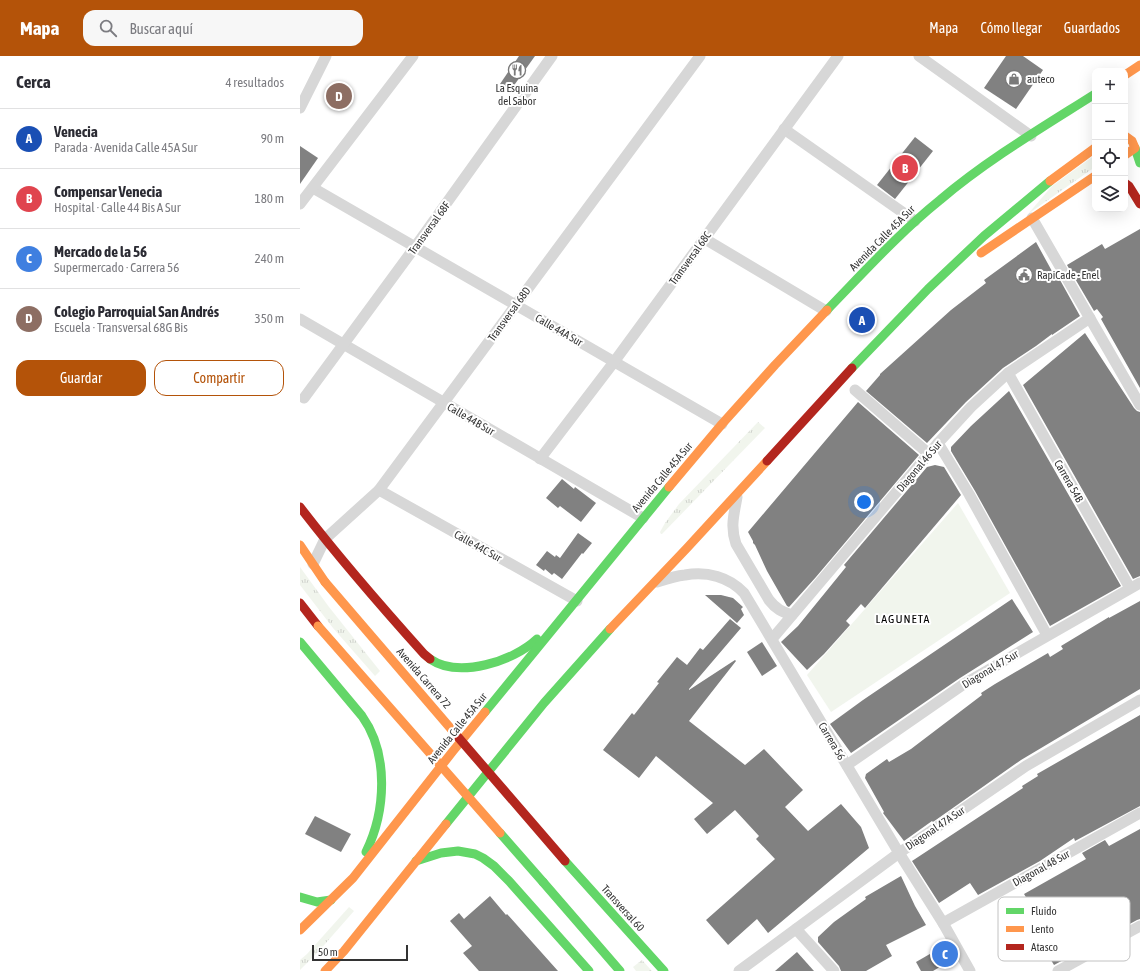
<!DOCTYPE html>
<html lang="es">
<head>
<meta charset="utf-8">
<style>
	body { margin:0; font-family:"Asap Condensed",sans-serif; background:#f7f7f7; color:#2b2b33 }
	.controls { position:absolute; right:12px; top:12px; display:grid; overflow:hidden; border-radius:8px; box-shadow:0 4px 16px #0002 }
	.controls button { width:36px; height:36px; display:grid; place-items:center; padding:0; border:0; border-bottom:1px solid #e1e1e2; background:#fff; color:#2b2b33; font:20px sans-serif }
	.scale { position:absolute; left:12px; bottom:10px; width:96px; box-sizing:border-box; padding-left:4px; border:2px solid #333; border-top:0; font-size:11px; line-height:14px; white-space:nowrap; color:#333; -webkit-text-stroke:3px #fff; paint-order:stroke }
	.you { position:absolute; left:564px; top:446px; width:14px; height:14px; margin:-10px; border:3px solid #fff; border-radius:50%; background:#1a73e8; box-shadow:0 0 0 6px #1a73e833 }
	.badge { display:grid; place-items:center; width:26px; height:26px; border-radius:50%; background:#b45309; color:#fff; font-size:13px; font-weight:700 }
	.pin { position:absolute; translate:-50% -50%; border:2px solid #fff; box-shadow:0 1px 4px #0006 }
	.list { margin:0; padding:0; list-style:none }
	h2 { display:flex; justify-content:space-between; align-items:center; height:52px; margin:0; padding:0 16px; font-size:17px }
	h2 small { font-size:13px; font-weight:400; color:#7c7c81 }
	.list li { display:grid; grid-template-columns:26px 1fr auto; gap:12px; align-items:center; box-sizing:border-box; height:60px; padding:0 16px; border-top:1px solid #e1e1e2 }
	.list b { display:block; font-size:15px; white-space:nowrap }
	.list p { margin:0; font-size:13px; white-space:nowrap; color:#7c7c81 }
	.list em { font-size:13px; font-style:normal; color:#7c7c81 }
	.actions { display:flex; gap:8px; padding:12px 16px }
	.actions a { flex:1; padding:9px 0; border:1px solid #b45309; border-radius:12px; text-align:center; font-size:14px; color:#b45309 }
	.actions .main { background:#b45309; color:#fff }
	.icon { flex:none; width:22px; height:22px; fill:none; stroke:currentColor; stroke-width:2; stroke-linecap:round; stroke-linejoin:round }
	.map { position:relative; flex:none; width:840px; height:915px; overflow:hidden }
	header { display:flex; align-items:center; gap:24px; box-sizing:border-box; height:56px; padding:0 20px; background:#b45309; color:#fff }
	header strong { font-size:19px }
	nav { display:flex; gap:22px; margin-inline-start:auto; font-size:14px }
	.search { width:280px; height:36px; background:#f7f7f7; display:flex; align-items:center; gap:10px; box-sizing:border-box; padding:0 14px; border-radius:12px; color:#7c7c81; font-size:15px }
	main { display:flex }
	aside { flex:1; background:#fff }
	.map>svg:first-child { display:block }
	.grass { fill:url(#grass-tufts) }
	.green { fill:#f1f5ed }
	.building { fill:#818181 }
	.lines { fill:none; stroke-linecap:round; stroke-linejoin:round }
	.street { stroke:#d7d7d7; stroke-width:11 }
	.fast { stroke:#63d668; stroke-width:9 }
	.slow { stroke:#ff974d; stroke-width:9 }
	.jam { stroke:#b3261e; stroke-width:9 }
	.fast-bridge { stroke:#63d668; stroke-width:9 }
	.slow-bridge { stroke:#ff974d; stroke-width:9 }
	.jam-bridge { stroke:#b3261e; stroke-width:9 }
	.labels { text-anchor:middle; stroke-width:4; stroke-linejoin:round; paint-order:stroke }
	.poi-label { font-size:11px; fill:#333; stroke:#fff; text-anchor:start }
	.street-label { font-size:11px; fill:#333; stroke:#fff }
	.neighbourhood-label { font-size:12px; letter-spacing:1px; fill:#000; stroke:#fff }
	.key { fill:#fff; stroke:#c2c2c2; stroke-width:1 }
	.key-label { font-size:11px; fill:#333 }
</style>
</head>
<body>
<header>
<strong>Mapa</strong>
<div class="search"><svg class="icon" aria-label="search" viewBox="0 0 24 24"><circle cx="10" cy="10" r="6"/><path d="M15 15l6 6"/></svg>Buscar aquí</div>
<nav><a>Mapa</a><a>Cómo llegar</a><a>Guardados</a></nav>
</header>
<main>
<aside>
<h2>Cerca<small>4 resultados</small></h2>
<ul class="list">
<li><span class="badge" style="background:#1a4fb4">A</span><div><b>Venecia</b><p>Parada · Avenida Calle 45A Sur</p></div><em>90 m</em></li>
<li><span class="badge" style="background:#e0444e">B</span><div><b>Compensar Venecia</b><p>Hospital · Calle 44 Bis A Sur</p></div><em>180 m</em></li>
<li><span class="badge" style="background:#3f7fe0">C</span><div><b>Mercado de la 56</b><p>Supermercado · Carrera 56</p></div><em>240 m</em></li>
<li><span class="badge" style="background:#8d6e63">D</span><div><b>Colegio Parroquial San Andrés</b><p>Escuela · Transversal 68G Bis</p></div><em>350 m</em></li>
</ul>
<div class="actions"><a class="main">Guardar</a><a>Compartir</a></div>
</aside>
<div class="map">
<svg width="840" height="915" viewBox="0 0 840 915">
	<defs>
		<pattern id="grass-tufts" width="24" height="20" patternUnits="userSpaceOnUse"><rect width="24" height="20" fill="#f1f5ed"/><path d="M3 7l-1-3M5 7V3M7 7l1-3M15 17l-1-3M17 17v-4M19 17l1-3" fill="none" stroke="#cfd2cc"/></pattern>
	</defs>
	<rect width="100%" height="100%" fill="#fff"/>
	<g class="grass">
		<path d="M795,99v12l-67,47 24,-28z"/>
		<path d="M458,366l7,6 -103,106h-1l-1,-2 5,-9 14,-19z"/>
		<path d="M0,511l29,40 51,64 -5,5 -42,-48 -33,-43z"/>
		<path d="M49,851l5,4 -36,41 -18,18v-10l7,-6z"/>
		<path d="M342,904l10,11h-16l-3,-4z"/>
	</g>
	<path class="green" d="M658,447l52,90 -179,119 -24,-37z"/>
	<g class="building">
		<path d="M219,0h16l-25,35 -10,-7z"/>
		<path d="M706,0h17l20,14 -27,39 -32,-21z"/>
		<path d="M615,81l18,14 -38,48 -18,-14z"/>
		<path d="M0,90l18,12 -18,26z"/>
		<path d="M840,173v159l-39,-69 2,-2 -6,-8 -3,2 -27,-46 35,-21 3,5z"/>
		<path d="M736,186l17,31 2,-2 25,45 -28,19v-1l-16,12 -33,22 -37,34 -39,41 -61,-52 14,-16v-1l71,-64 35,-27 -2,-3z"/>
		<path d="M785,277l49,75 3,3 3,1v164l-7,3 -110,-194z"/>
		<path d="M709,335l112,195 -71,40 -75,-135 -24,-40v-4l20,-21z"/>
		<path d="M558,346l61,53 -103,122 -27,30 -2,-1 -20,-35 -12,-26 -2,-2v-2l-5,-9z"/>
		<path d="M635,409l9,2 17,28 -96,113 -4,-4 -15,17 4,4 -26,29 -17,16 -26,-28 17,-16 48,-59 -2,-2 83,-98z"/>
		<path d="M262,423l12,10 1,-2 21,16 -15,19 -21,-16 -2,2 -12,-10z"/>
		<path d="M278,477l14,10 -9,11 -1,-1 -20,26 -8,-6 -2,2 -7,-6 -1,2 -8,-6 11,-14 8,6 1,-2 4,3z"/>
		<path d="M405,539h16l12,3 10,9 -2,2 3,6 -7,8z"/>
		<path d="M712,543l21,33 -73,46 -109,75 -21,-29 33,-24z"/>
		<path d="M840,545v88l-119,71 -88,62 -1,-1 -28,20 -21,-28 1,-1 -19,-34 1,-4 21,-15 2,3 22,-13 71,-54 -1,-2 14,-9 53,-31 2,4 13,-8 -2,-3 48,-29v1z"/>
		<path d="M430,563l11,9 -52,61v1l46,-30 1,1 -47,60 56,44 19,-16 39,41 -18,17 23,24 33,-27 20,23 8,21 -101,85 -11,-14 -29,26 -22,-25 69,-61 -19,-20 3,-3 -24,-26 -28,24 -13,-15 19,-16 -57,-47 -17,22 -36,-28 29,-37 2,2 25,-32 -2,-1 20,-25 10,8 13,-17 3,2z"/>
		<path d="M462,586l15,24 -15,10 -15,-24z"/>
		<path d="M840,659v91l-65,35 -1,-3 -34,23 -62,34 -8,-12 -31,20 -27,-42 111,-73 -1,-2 16,-10 -1,-2z"/>
		<path d="M15,760l36,18 -10,18 -36,-18z"/>
		<path d="M840,773v90l-3,1 -83,45 -11,-18 10,-6 -29,-47 62,-35 -4,-6 23,-13 4,6z"/>
		<path d="M601,820l14,30 11,19 -40,20 6,11 -26,15h-25l-2,-5 -21,-24v-5l16,-15 32,-23 -1,-2z"/>
		<path d="M190,840l16,19 1,-1 51,57h-79l-16,-18 9,-7 -22,-25 9,-8 5,6z"/>
		<path d="M642,891l8,14 -17,10h-12l-5,-9z"/>
		<path d="M497,896l17,19h-39z"/>
	</g>
	<g class="lines">
		<g class="street">
			<path d="M619,0l112,80"/>
			<path d="M0,52l26,-52"/>
			<path d="M484,73l131,92"/>
			<path d="M13,132l409,236"/>
			<path d="M0,148l113,-148"/>
			<path d="M732,162l108,187"/>
			<path d="M405,183l121,72"/>
			<path d="M0,263l343,199"/>
			<path d="M708,317l122,215"/>
			<path d="M555,334l74,64"/>
			<path d="M4,342l111,-151 137,-191"/>
			<path d="M638,387l31,51 78,141"/>
			<path d="M240,403l74,-97 224,-306"/>
			<path d="M79,434l198,111"/>
			<path d="M437,441c-3,18 -7,29 -1,47l33,56c7,9 13,12 23,15"/>
			<path d="M13,508l12,-25 54,-49 321,-434"/>
			<path d="M357,526c9,-3 18,-6 28,-7 22,-4 44,2 59,18l155,260 44,70 27,48"/>
			<path d="M472,583l166,-196 33,-36 37,-34 82,-55"/>
			<path d="M547,709l117,-81 57,-33 119,-68"/>
			<path d="M643,867l197,-110"/>
			<path d="M496,873l38,42"/>
			<path d="M439,915l160,-118 127,-87 114,-66"/>
			<path d="M758,915l82,-45"/>
		</g>
		<g class="fast">
			<path d="M835,92l5,15"/>
			<path d="M527,254c37,-38 72,-77 113,-110 47,-40 103,-73 155,-106"/>
			<path d="M552,312l76,-79 56,-53 66,-55"/>
			<path d="M0,586l62,74c27,38 24,95 4,136"/>
			<path d="M130,603c29,20 84,2 107,-20"/>
			<path d="M185,656l184,-225"/>
			<path d="M146,768l98,-121 66,-74"/>
			<path d="M116,805l25,-8 17,-2 17,3 8,4 11,8 15,15 80,90"/>
			<path d="M265,805l99,110"/>
			<path d="M243,826l77,89"/>
			<path d="M0,841l17,5 14,-2"/>
		</g>
		<g class="slow">
			<path d="M825,19l15,-10"/>
			<path d="M825,80l7,5 3,7 -10,7"/>
			<path d="M750,125l45,-33"/>
			<path d="M681,197l114,-77"/>
			<path d="M369,431l53,-63 53,-59 52,-55"/>
			<path d="M0,489l25,37"/>
			<path d="M310,573l77,-81 80,-87"/>
			<path d="M0,874l53,-52 100,-127 32,-39"/>
			<path d="M25,915l19,-20 102,-127"/>
		</g>
		<g class="jam">
			<path d="M825,127l4,3 11,18"/>
			<path d="M467,405l85,-93"/>
			<path d="M0,451c39,51 81,99 124,147l6,5"/>
			<path d="M0,547l18,23"/>
		</g>
		<path class="fast-bridge" d="M200,777l43,49"/>
		<g class="slow-bridge">
			<path d="M25,526l133,155"/>
			<path d="M18,570l182,207"/>
		</g>
		<path class="jam-bridge" d="M158,681l107,124"/>
	</g>
	<defs>
		<g id="restaurant-ring" transform="scale(0.9)"><circle r="9.5" fill="#fff" stroke="#7a7a7a" stroke-width="1.5"/><path d="M-5-6h1v4h1v-4h1v4h1v-4h1v5L-1.5 .5V6h-2V.5L-5-1ZM5-6V6H3V1.5H1.5Q1.5-4 5-6Z" fill="#7a7a7a"/></g>
		<g id="shop-ring" transform="scale(0.9)"><circle r="9.5" fill="#fff" stroke="#7a7a7a" stroke-width="1.5"/><path d="M-5-2.5h2.3a2.7 3.5 0 0 1 5.4 0H5L5.5 6h-11ZM-1.5-2.5h3a1.5 2.3 0 0 0-3 0Z" fill="#7a7a7a"/></g>
		<g id="civic-ring" transform="scale(0.9)"><circle r="9.5" fill="#fff" stroke="#7a7a7a" stroke-width="1.5"/><path d="M-.6-6.5H3V-4.5H.6V-3L4-1V1h2V6H-6V1h2V-1L-.6-3ZM-1.2 2.5V6h2.4V2.5Z" fill="#7a7a7a"/></g>
	</defs>
	<g fill-rule="evenodd">
		<use href="#restaurant-ring" x="217" y="14"/>
		<use href="#shop-ring" x="714" y="23"/>
		<use href="#civic-ring" x="724" y="219"/>
	</g>
	<g class="labels">
		<g class="poi-label">
			<text x="727" y="27">auteco</text>
			<text x="217" y="36" text-anchor="middle">La Esquina<tspan x="217" dy="13">del Sabor</tspan></text>
			<text x="737" y="223">RapiCade - Enel</text>
		</g>
		<g class="street-label">
			<text transform="translate(129 172) rotate(-54)" y="4">Transversal 68F</text>
			<text transform="translate(582 182) rotate(-45)" y="4">Avenida Calle 45A Sur</text>
			<text transform="translate(390 202) rotate(-54)" y="4">Transversal 68C</text>
			<text transform="translate(209 258) rotate(-54)" y="4">Transversal 68D</text>
			<text transform="translate(259 274) rotate(30)" y="4">Calle 44A Sur</text>
			<text transform="translate(171 363) rotate(30)" y="4">Calle 44B Sur</text>
			<text transform="translate(619 410) rotate(-50)" y="4">Diagonal 46 Sur</text>
			<text transform="translate(362 421) rotate(-50)" y="4">Avenida Calle 45A Sur</text>
			<text transform="translate(769 425) rotate(60)" y="4">Carrera 54B</text>
			<text transform="translate(178 490) rotate(29)" y="4">Calle 44C Sur</text>
			<text transform="translate(690 613) rotate(-31)" y="4">Diagonal 47 Sur</text>
			<text transform="translate(124 622) rotate(49)" y="4">Avenida Carrera 72</text>
			<text transform="translate(157 672) rotate(-51)" y="4">Avenida Calle 45A Sur</text>
			<text transform="translate(532 685) rotate(59)" y="4">Carrera 56</text>
			<text transform="translate(635 772) rotate(-34)" y="4">Diagonal 47A Sur</text>
			<text transform="translate(741 812) rotate(-29)" y="4">Diagonal 48 Sur</text>
			<text transform="translate(323 852) rotate(48)" y="4">Transversal 60</text>
		</g>
		<g class="neighbourhood-label">
			<text x="603" y="567">LAGUNETA</text>
		</g>
	</g>
	<rect x="698" y="841" width="132" height="64" rx="6" class="key"/>
	<rect x="706" y="852" width="18" height="6" fill="#63d668"/>
	<rect x="706" y="870" width="18" height="6" fill="#ff974d"/>
	<rect x="706" y="888" width="18" height="6" fill="#b3261e"/>
	<g class="key-label">
		<text x="731" y="859">Fluido</text>
		<text x="731" y="877">Lento</text>
		<text x="731" y="895">Atasco</text>
	</g>
</svg>
<div class="controls">
<button>+</button>
<button>−</button>
<button><svg class="icon" aria-label="locate" viewBox="0 0 24 24"><circle cx="12" cy="12" r="6"/><path d="M12 2v4M12 18v4M2 12h4M18 12h4"/></svg></button>
<button><svg class="icon" aria-label="layers" viewBox="0 0 24 24"><path d="M12 4l9 5-9 5-9-5zM3 14l9 5 9-5"/></svg></button>
</div>
<div class="scale">50 m</div>
<div class="you"></div>
<div class="pin badge" style="left:562px;top:264px;background:#1a4fb4">A</div>
<div class="pin badge" style="left:605px;top:112px;background:#e0444e">B</div>
<div class="pin badge" style="left:645px;top:898px;background:#3f7fe0">C</div>
<div class="pin badge" style="left:39px;top:40px;background:#8d6e63">D</div>
</div>
</main>
</body>
</html>
